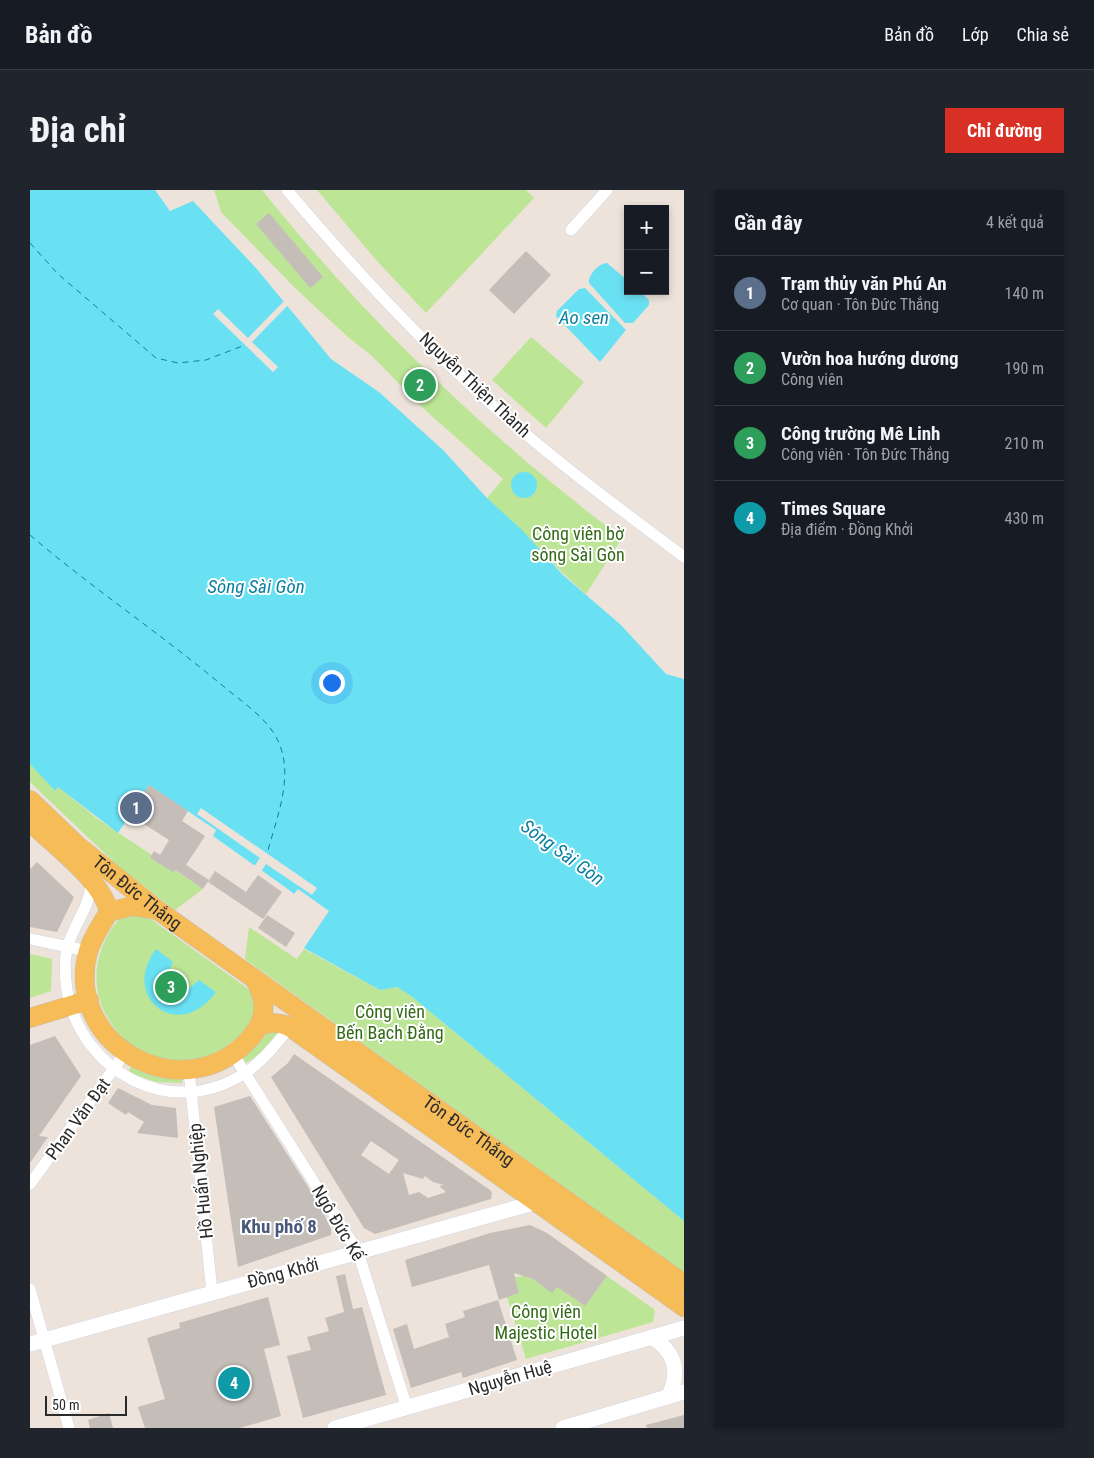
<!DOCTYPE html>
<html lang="vi">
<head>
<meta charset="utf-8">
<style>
	body { margin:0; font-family:"Roboto Condensed",sans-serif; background:#20242c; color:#f1f3f6 }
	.controls { position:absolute; right:15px; top:15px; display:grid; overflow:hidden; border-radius:0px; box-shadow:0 2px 8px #0003 }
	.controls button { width:45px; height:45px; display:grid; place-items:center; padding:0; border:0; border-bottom:1px solid #363941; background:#171b24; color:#f1f3f6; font:25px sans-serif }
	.scale { position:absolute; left:15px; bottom:12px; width:82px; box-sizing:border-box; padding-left:5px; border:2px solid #2a2a2a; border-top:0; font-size:14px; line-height:18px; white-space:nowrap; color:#2a2a2a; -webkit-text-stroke:4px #fff; paint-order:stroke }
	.you { position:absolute; left:301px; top:492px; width:18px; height:18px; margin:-12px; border:4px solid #fff; border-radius:50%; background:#1a73e8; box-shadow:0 0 0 8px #1a73e833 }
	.badge { display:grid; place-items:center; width:32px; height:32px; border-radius:50%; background:#d93025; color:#fff; font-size:16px; font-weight:700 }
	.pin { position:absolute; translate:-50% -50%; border:2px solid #fff; box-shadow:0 1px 5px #0006 }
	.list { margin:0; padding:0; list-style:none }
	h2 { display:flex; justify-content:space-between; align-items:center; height:65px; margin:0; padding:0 20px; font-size:21px }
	h2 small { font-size:16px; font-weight:400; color:#9ea1a6 }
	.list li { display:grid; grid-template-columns:32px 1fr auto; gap:15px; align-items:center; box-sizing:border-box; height:75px; padding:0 20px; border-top:1px solid #363941 }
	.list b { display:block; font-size:19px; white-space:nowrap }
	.list p { margin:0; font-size:16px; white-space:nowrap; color:#9ea1a6 }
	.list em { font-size:16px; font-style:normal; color:#9ea1a6 }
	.map { position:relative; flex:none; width:654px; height:1238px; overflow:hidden; border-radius:0px }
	header { display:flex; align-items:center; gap:30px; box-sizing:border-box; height:70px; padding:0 25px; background:#171b24; border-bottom:1px solid #363941 }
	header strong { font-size:24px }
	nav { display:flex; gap:28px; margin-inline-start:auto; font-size:18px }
	.intro { display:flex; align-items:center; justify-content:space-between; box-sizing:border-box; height:120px; padding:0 30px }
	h1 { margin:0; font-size:35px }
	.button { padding:12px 22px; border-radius:0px; background:#d93025; color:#fff; font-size:18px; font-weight:700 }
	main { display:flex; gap:30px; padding:0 30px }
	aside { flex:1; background:#171b24; border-radius:0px; box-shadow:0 2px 8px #0003 }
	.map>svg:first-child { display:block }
	.green { fill:#bce596 }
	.water { fill:#6ae1f3 }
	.pier { fill:#ede3db }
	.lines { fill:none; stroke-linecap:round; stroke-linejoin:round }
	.ferry { stroke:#0980a0; stroke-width:1; stroke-dasharray:6 5; stroke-linecap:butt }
	.building { fill:#c5bdb8; fill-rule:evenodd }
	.minor-casing { stroke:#d1d7e4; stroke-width:12 }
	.tertiary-casing { stroke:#d1d7e4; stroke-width:16 }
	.primary-casing { stroke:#c3c3c3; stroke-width:20 }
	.minor { stroke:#fff; stroke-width:11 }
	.tertiary { stroke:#fff; stroke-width:15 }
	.primary { stroke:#f5bc58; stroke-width:19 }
	.labels { text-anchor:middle; stroke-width:4; stroke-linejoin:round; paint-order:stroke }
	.street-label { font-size:18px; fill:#2a2a2a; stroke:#fff }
	.park-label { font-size:18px; fill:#336a17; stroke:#fff }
	.water-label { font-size:19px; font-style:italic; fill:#0980a0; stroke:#fff }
	.neighbourhood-label { font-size:19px; font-weight:bold; fill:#49597c; stroke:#fff }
</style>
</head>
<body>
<header>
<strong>Bản đồ</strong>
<nav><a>Bản đồ</a><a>Lớp</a><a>Chia sẻ</a></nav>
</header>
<div class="intro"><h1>Địa chỉ</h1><a class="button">Chỉ đường</a></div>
<main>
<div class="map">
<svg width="654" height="1238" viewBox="0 0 654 1238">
	<rect width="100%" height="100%" fill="#ede3db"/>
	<g class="green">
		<path d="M184,0h48c105,131 226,247 360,348l-36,56c-35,-30 -65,-65 -99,-96l16,-19 -78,-69 -53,-54 -23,-18 -53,-49 -75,-77z"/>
		<path d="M287,0h209l8,8 -108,115 -49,-52z"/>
		<path d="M501,147l53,45 -38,46 -54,-48z"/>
		<path d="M0,574l25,26 3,-3 41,33 104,69 -28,21 -57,-44 -88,-84z"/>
		<path d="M103,724l15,3 99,71 6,7 5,13c-4,7 -6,14 -11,20 -4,6 -11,11 -17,15 -66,56 -163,-24 -125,-102 6,-13 13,-25 28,-27z"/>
		<path d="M219,737l48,32 7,-10 76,41 17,-3 14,9 273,225v52l-439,-314z"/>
		<path d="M0,764l22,5 -1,32 -21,7z"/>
		<path d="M241,840l10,1 -19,21 -16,11 -4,-6z"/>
		<path d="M102,875l50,11v7l-26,-1 -28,-10z"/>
		<path d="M494,1086l33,11 28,19 22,-30 48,34 -2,12 -127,37 -19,-62 12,-4 -4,-16z"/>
	</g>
	<g class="water">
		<path d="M0,0h125l15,21 23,-10 63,67 75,91 48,33 64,58 44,48 34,31 42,46 58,50 45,49 18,5v542l-273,-225 -14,-9 -17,3 -76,-42 25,-37 -31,-22 -4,5 -9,-7 -72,-51 3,-6 -67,-45 -31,48 -60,-46 -3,4 -25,-27z"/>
		<path d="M577,73l21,18v10h11l10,9v5l-16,18h-8l-36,-40c-1,-8 10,-20 18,-20z"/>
		<path d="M555,98l41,42 -26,32 -44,-46 1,-5 22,-22z"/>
		<circle cx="494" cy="295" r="13"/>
		<path d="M126,759l17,13 -6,12 6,13 14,3 12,-10 17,12c-36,51 -97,7 -60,-43z"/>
	</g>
	<g class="pier">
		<path d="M255,110l4,4 -37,38 26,25 -5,5 -60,-58 5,-5 30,29z"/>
		<path d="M171,618l116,80 -5,7 -46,-31 -6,9 -7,-5 7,-10 -63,-44z"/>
	</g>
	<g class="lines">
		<g class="ferry">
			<path d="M0,53l28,31 98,84 22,5 28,-3 39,-15"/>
			<path d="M0,345c62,53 131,99 193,151 19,16 46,33 56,57 15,35 -3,76 -12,111"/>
		</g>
	</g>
	<g class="building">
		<path d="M239,23l54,64 -13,11 -54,-64z"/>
		<path d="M496,61l25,24 -37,39 -25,-24z"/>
		<path d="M119,595l39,26 -6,10 23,15 -19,29 23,15 -6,9 -28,-19 -2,2 -23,-14 4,-7 6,4 9,-15 -39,-25z"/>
		<path d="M7,672l37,35 -17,35 -27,-5v-58z"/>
		<path d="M185,681l31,21 12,-17 24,17 -19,27 -55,-37z"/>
		<path d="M237,725l28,18 -9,14 -28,-19z"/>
		<path d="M25,846l26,40 -42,60 9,1 -18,26v-118z"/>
		<path d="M264,864l196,136 2,3 -1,6 -116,35 -11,-6 -93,-151 17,-14zM341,951l28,19 -10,14 -28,-19zM373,983l20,6 2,-3 8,6 11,3 -5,1 7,6 -18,6 -9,-6 -10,3z"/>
		<path d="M88,898l34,17 24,3 2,30 -41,-5 7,-11 -16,-10 -2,3 -18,-12z"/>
		<path d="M220,906l69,108 12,25v6l-93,32 -24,-160z"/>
		<path d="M500,1035l17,8 60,43 -22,30 -28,-19 -5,6 -19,-14 -19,-6 5,20 -20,7 -10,-35 -77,22 -7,-27 85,-27z"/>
		<path d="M315,1084l8,35 9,-2 24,88 -83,23 -16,-62 24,-6 -4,-13 22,-6 -4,-13 19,-6 -8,-36z"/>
		<path d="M238,1107l12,48 -16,4 17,67 -41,12h-95l-7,-21 27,-8 -18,-61 33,-10 -1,-5z"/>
		<path d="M468,1110l19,60 -54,18 -2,-6 -50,16 -18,-59 14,-5 7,25 35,-12 -4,-13 20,-7 -2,-6z"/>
		<path d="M79,1223l4,15h-23l-2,-8z"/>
		<path d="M654,1225v13h-37l-1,-3z"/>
	</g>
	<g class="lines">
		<g class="minor-casing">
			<g id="minor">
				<path d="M257,0c63,75 131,148 204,214 61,55 128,104 193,153"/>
				<path d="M541,40l36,-40"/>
				<path d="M61,691c0,25 -16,41 -23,64 -4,14 -3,32 -1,46 15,82 105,130 178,82 18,-12 32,-30 45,-46"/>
				<path d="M0,749l58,12"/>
				<path d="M203,864l125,198 49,156"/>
				<path d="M159,881l23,221"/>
				<path d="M0,994l95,-131"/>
				<path d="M0,1099l39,139"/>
			</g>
		</g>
		<g class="tertiary-casing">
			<g id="tertiary">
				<path d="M621,1147c24,14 30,35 17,60"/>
				<path d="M0,1154l507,-142"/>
				<path d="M305,1238l349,-100"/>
				<path d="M533,1238l121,-36"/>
			</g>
		</g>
		<g class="primary-casing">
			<g id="primary">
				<path id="s1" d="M0,610l48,46 81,65 525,373"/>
				<path d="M0,632c24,23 72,58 79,90"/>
				<path d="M126,720l-24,-4 -23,6c-8,13 -17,26 -21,40 -25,95 99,161 164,84 16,-19 14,-37 2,-58"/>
				<path d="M0,828l59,-18"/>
				<path d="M230,836c11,-4 19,-4 30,1l394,280"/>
			</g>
		</g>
		<use href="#minor" class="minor"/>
		<use href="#tertiary" class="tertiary"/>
		<use href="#primary" class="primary"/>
	</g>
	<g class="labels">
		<g class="street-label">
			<text transform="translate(445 195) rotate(43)" y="6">Nguyễn Thiện Thành</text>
			<text dy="6" stroke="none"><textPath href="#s1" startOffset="142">Tôn Đức Thắng</textPath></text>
			<text transform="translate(48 929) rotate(-54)" y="6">Phan Văn Ðạt</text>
			<text dy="6" stroke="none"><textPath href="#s1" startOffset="550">Tôn Ðức Thắng</textPath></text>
			<text transform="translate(171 991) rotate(-96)" y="6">Hồ Huấn Nghiệp</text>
			<text transform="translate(308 1033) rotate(59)" y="6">Ngô Ðức Kế</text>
			<text transform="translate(253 1083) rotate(-15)" y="6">Ðồng Khởi</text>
			<text transform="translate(480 1188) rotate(-16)" y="6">Nguyễn Huệ</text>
		</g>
		<g class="park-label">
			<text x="548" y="350">Công viên bờ<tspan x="548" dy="21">sông Sài Gòn</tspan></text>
			<text x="360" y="828">Công viên<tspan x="360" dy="21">Bến Bạch Đằng</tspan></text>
			<text x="516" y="1128">Công viên<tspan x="516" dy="21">Majestic Hotel</tspan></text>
		</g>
		<g class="water-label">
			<text x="554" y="134">Ao sen</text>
			<text x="226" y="403">Sông Sài Gòn</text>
			<text transform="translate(533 662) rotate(36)" y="7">Sông Sài Gòn</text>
		</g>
		<g class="neighbourhood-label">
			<text x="249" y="1043">Khu phố 8</text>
		</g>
	</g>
</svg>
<div class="controls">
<button>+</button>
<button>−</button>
</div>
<div class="scale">50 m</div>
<div class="you"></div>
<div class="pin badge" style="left:106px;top:618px;background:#5c6f8a">1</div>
<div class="pin badge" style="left:390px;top:195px;background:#2e9e5b">2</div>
<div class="pin badge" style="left:141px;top:797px;background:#2e9e5b">3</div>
<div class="pin badge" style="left:204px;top:1193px;background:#0f9aa8">4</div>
</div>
<aside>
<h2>Gần đây<small>4 kết quả</small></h2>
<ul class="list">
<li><span class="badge" style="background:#5c6f8a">1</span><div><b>Trạm thủy văn Phú An</b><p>Cơ quan · Tôn Đức Thắng</p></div><em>140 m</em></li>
<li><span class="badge" style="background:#2e9e5b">2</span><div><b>Vườn hoa hướng dương</b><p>Công viên</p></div><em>190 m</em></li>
<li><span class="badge" style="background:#2e9e5b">3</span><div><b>Công trường Mê Linh</b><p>Công viên · Tôn Đức Thắng</p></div><em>210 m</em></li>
<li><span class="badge" style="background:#0f9aa8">4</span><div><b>Times Square</b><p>Địa điểm · Ðồng Khởi</p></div><em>430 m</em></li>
</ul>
</aside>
</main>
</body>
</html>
